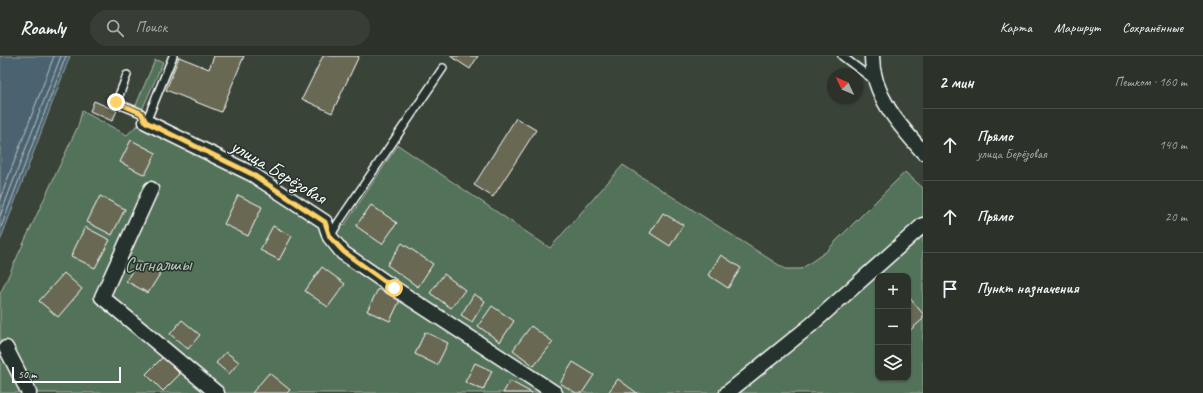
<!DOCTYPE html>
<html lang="ru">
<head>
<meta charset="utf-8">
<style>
	body { margin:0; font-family:Caveat,sans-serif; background:#383e36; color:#f1f3f6 }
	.controls { position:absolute; right:12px; bottom:12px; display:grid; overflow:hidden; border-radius:8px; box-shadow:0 1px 3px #0004 }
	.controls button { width:36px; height:36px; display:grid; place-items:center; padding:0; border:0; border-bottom:1px solid #484d47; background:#2c322a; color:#f1f3f6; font:20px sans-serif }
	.compass { position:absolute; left:827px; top:12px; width:36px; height:36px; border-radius:50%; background:#2c322a; box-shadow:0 1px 3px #0004; rotate:314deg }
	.scale { position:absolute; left:12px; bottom:10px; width:109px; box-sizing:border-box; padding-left:4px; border:2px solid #fff; border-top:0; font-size:11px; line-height:14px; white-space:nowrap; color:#fff; -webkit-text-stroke:3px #26332d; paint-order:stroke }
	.stop { position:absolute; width:12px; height:12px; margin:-9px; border:3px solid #ffd166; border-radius:50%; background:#fff }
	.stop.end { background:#ffd166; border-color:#fff; box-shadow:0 1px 4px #0008 }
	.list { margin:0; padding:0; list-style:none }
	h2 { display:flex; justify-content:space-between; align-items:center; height:52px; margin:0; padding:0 16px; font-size:17px }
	h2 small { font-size:13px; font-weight:400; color:#a6aaa8 }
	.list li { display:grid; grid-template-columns:26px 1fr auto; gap:12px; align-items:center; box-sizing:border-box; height:72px; padding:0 16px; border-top:1px solid #484d47 }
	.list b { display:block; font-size:15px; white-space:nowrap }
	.list p { margin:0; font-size:13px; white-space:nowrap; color:#a6aaa8 }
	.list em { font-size:13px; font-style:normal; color:#a6aaa8 }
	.icon { flex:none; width:22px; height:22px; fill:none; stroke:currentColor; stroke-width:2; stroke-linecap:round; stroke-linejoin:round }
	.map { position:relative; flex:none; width:923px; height:337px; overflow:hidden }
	header { display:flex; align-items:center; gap:24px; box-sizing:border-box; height:56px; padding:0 20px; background:#2c322a; border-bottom:1px solid #484d47 }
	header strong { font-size:19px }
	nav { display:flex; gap:22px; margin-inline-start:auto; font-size:14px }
	.search { width:280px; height:36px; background:#383e36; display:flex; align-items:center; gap:10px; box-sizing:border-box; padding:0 14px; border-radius:22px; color:#a6aaa8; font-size:15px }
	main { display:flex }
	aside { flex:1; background:#2c322a }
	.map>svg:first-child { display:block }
	.green { fill:#53725a; stroke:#a9b8ac; fill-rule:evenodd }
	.water { fill:#4b6470; stroke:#93a2a9 }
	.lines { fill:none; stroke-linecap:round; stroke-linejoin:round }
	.shore { stroke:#b7c1c6; stroke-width:1 }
	.building { fill:#686853; stroke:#fff }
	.service-casing { stroke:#fff; stroke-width:10 }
	.minor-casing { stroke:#fff; stroke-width:17 }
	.service { stroke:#26332d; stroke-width:7 }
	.minor { stroke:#26332d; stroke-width:14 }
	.route { stroke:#ffd166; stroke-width:5 }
	.labels { text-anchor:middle; stroke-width:3; stroke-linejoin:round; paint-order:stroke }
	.street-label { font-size:20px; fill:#fff; stroke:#26332d }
	.park-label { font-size:20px; fill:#b2c0b5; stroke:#26332d }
</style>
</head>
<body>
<header>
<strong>Roamly</strong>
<div class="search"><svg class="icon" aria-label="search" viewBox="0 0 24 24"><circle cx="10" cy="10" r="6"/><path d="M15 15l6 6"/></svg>Поиск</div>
<nav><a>Карта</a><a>Маршрут</a><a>Сохранённые</a></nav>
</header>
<main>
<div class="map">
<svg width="923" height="337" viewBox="0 0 923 337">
	<rect width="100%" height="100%" fill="#3a4338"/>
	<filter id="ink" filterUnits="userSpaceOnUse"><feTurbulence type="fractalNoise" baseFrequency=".025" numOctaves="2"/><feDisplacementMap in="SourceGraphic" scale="8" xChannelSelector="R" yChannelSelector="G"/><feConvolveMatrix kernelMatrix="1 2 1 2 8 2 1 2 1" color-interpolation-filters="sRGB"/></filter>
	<g filter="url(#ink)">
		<g class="green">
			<path d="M155,4l8,2 -21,48 -6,-5z"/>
			<path d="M82,55l45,24 8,-8 19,-10 100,51 90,58 54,-81 152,103 73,-83 162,104h16l26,-18 7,-8 71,-71 18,16v205h-923v-99l78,-168zM878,220h30v102h-30z"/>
		</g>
		<path class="water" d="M0,0h70l-70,185z"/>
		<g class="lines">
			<g class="shore">
				<path d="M0,143l54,-143"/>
				<path d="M0,160l61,-160"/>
				<path d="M0,174l66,-174"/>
			</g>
		</g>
		<g class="building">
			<path d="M214,0h30l-23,56 -55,-22 13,-33 30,12z"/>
			<path d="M323,0h36l-27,57 -30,-14z"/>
			<path d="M450,0h28l-8,13z"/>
			<path d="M94,45l23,10 -5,10 -22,-10z"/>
			<path d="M516,62l20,12 -43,67 -19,-12z"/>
			<path d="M131,84l25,13 -11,22 -25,-13z"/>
			<path d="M238,139l24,12 -14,29 -24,-12z"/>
			<path d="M100,140l25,13 -13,26 -25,-13z"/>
			<path d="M371,149l26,18 -15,21 -26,-18z"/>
			<path d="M663,157l20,12 -13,21 -20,-13z"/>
			<path d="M273,170l19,10 -13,24 -19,-10z"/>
			<path d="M85,171l25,13 -15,28 -24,-12z"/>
			<path d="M402,187l31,21 -15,23 -31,-22z"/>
			<path d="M721,199l20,13 -13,20 -20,-13z"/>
			<path d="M138,205l22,13 -12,19 -22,-12z"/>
			<path d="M322,211l23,17 -17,23 -23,-16z"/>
			<path d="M64,217l18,16 -24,28 -19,-16z"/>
			<path d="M444,218l21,16 -14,18 -21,-15z"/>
			<path d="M378,233l22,11 -10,21 -23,-10z"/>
			<path d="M474,238l11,7 -13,21 -11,-7z"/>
			<path d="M908,240l15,18v5l-15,13z"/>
			<path d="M492,250l22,15 -14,21 -22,-16z"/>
			<path d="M182,264l18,15 -12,14 -18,-15z"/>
			<path d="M531,270l22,16 -19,24 -21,-16z"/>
			<path d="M425,276l23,11 -11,22 -22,-11z"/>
			<path d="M226,296l13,10 -10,12 -13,-11z"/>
			<path d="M163,301l17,17 -17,17 -17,-17z"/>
			<path d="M573,306l21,13 -12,18h-6l-16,-10z"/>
			<path d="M475,307l17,8 -9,19 -18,-8z"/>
			<path d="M269,317l21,17 -3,3h-35z"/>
			<path d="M618,323l19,14h-29z"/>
			<path d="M510,325l22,12h-29z"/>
		</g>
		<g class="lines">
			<g class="service-casing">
				<g id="service">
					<path d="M842,0l33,25"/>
					<path d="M127,19l-11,28 25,10 5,9"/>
					<path d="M146,66l27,-66"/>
					<path d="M330,181l8,-14 105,-155"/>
				</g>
			</g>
			<g class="minor-casing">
				<g id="minor">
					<path d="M872,0c0,39 27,69 51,96"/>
					<path d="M146,66l106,52 73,48 5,15 13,16 51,35 161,105"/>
					<path d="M151,133l-49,108 115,96"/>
					<path d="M6,292l23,45"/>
					<path d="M727,337l84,-68 112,-100"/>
				</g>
			</g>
			<use href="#service" class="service"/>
			<use href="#minor" class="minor"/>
		</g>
	</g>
	<g class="lines" filter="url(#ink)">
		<path class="route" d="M116,46l25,11 5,9 106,52 73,48 5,15 14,15 50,36"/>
	</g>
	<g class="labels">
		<g class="street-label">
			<text transform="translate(279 115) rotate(31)" y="7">улица Берёзовая</text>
		</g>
		<g class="park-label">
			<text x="158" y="215">Сигналшы</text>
		</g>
	</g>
</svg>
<div class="controls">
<button>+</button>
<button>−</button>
<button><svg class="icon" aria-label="layers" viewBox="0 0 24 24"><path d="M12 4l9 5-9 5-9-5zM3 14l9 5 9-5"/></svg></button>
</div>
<svg class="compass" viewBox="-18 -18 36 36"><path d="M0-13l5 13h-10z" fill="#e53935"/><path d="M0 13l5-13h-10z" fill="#a6aaa8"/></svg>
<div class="scale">50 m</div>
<div class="stop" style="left:394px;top:232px"></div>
<div class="stop end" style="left:116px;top:46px"></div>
</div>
<aside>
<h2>2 мин<small>Пешком · 160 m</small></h2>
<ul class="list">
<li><svg class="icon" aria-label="ahead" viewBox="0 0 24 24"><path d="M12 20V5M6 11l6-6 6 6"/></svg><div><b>Прямо</b><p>улица Берёзовая</p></div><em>140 m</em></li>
<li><svg class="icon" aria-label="ahead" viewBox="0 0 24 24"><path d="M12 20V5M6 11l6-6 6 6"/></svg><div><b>Прямо</b></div><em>20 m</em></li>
<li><svg class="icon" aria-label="arrive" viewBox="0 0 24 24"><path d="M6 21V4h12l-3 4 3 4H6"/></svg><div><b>Пункт назначения</b></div></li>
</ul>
</aside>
</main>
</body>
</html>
